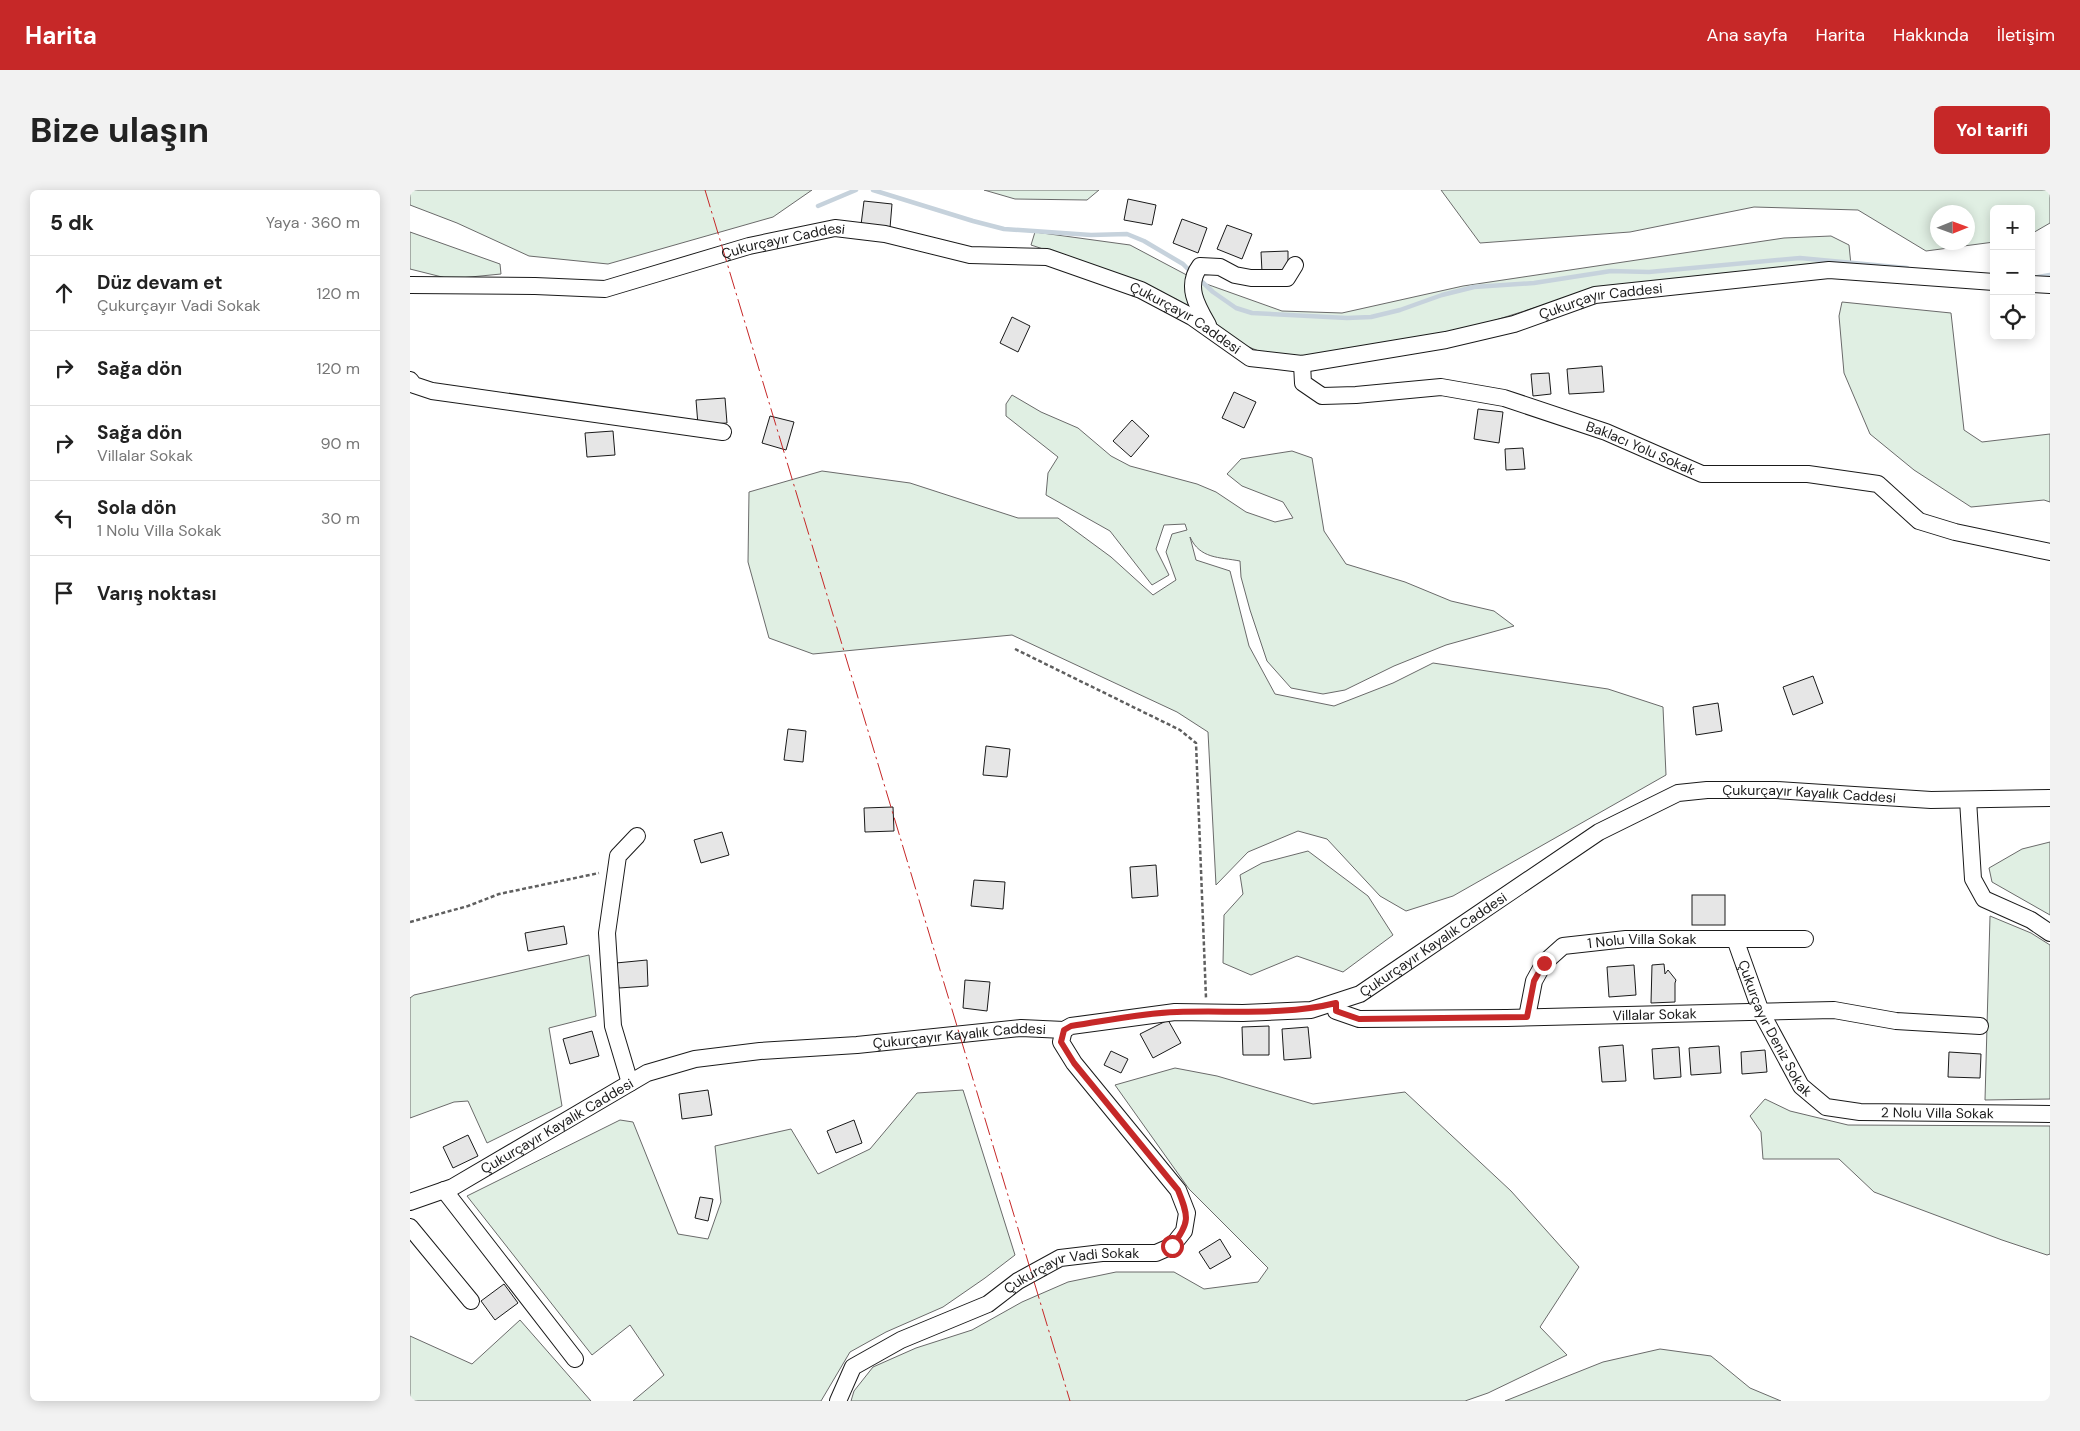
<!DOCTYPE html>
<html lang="tr">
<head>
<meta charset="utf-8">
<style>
	body { margin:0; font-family:"DM Sans",sans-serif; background:#f2f2f2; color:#222 }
	.controls { position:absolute; right:15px; top:15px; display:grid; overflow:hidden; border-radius:8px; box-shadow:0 2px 12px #0003 }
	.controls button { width:45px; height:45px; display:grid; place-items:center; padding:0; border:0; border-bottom:1px solid #e0e0e0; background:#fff; color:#222; font:25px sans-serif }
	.compass { position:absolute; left:1520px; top:15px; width:45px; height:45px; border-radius:50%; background:#fff; box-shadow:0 2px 12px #0003; rotate:89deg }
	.stop { position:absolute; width:15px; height:15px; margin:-11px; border:4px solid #c62828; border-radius:50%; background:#fff }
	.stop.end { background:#c62828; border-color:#fff; box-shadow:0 1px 5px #0008 }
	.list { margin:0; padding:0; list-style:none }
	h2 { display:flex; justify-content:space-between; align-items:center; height:65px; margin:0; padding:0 20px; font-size:21px }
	h2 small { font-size:16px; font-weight:400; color:#767676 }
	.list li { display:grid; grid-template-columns:32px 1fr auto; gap:15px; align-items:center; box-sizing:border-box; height:75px; padding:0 20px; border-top:1px solid #e0e0e0 }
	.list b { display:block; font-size:19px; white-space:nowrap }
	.list p { margin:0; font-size:16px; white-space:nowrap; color:#767676 }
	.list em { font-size:16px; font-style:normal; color:#767676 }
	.icon { flex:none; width:28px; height:28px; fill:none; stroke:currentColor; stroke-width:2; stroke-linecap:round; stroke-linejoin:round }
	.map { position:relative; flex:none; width:1640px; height:1211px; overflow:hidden; border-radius:8px }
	header { display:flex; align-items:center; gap:30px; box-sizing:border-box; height:70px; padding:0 25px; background:#c62828; color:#fff }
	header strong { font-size:24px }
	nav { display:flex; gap:28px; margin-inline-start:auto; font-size:18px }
	.intro { display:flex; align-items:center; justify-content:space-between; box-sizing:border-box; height:120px; padding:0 30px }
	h1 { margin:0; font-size:35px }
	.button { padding:12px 22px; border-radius:8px; background:#c62828; color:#fff; font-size:18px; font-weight:700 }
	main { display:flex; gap:30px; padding:0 30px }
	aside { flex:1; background:#fff; border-radius:8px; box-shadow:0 2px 12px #0003 }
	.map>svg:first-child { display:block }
	.green { fill:#e0efe3; stroke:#6a6a6a; fill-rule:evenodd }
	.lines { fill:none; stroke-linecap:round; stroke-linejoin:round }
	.stream { stroke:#c6d2dc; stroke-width:4.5 }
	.building { fill:#e6e6e6; stroke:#1a1a1a }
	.minor-casing { stroke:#1a1a1a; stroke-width:18 }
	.path { stroke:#5f5f5f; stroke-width:2.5; stroke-dasharray:4 2.5; stroke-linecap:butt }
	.minor { stroke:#fff; stroke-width:16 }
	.power { stroke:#c62828; stroke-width:1; stroke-dasharray:18 4 2.5 4; stroke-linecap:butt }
	.route { stroke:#c62828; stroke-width:6 }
	.labels { text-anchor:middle; stroke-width:4; stroke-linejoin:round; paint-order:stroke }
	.street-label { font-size:14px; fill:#1a1a1a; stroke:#fff }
</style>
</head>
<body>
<header>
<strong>Harita</strong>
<nav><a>Ana sayfa</a><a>Harita</a><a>Hakkında</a><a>İletişim</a></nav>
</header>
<div class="intro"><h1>Bize ulaşın</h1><a class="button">Yol tarifi</a></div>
<main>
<aside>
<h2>5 dk<small>Yaya · 360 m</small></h2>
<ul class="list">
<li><svg class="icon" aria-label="ahead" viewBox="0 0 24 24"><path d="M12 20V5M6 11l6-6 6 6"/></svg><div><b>Düz devam et</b><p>Çukurçayır Vadi Sokak</p></div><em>120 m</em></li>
<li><svg class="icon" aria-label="right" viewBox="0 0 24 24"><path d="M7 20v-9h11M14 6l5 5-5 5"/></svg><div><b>Sağa dön</b></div><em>120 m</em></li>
<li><svg class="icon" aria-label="right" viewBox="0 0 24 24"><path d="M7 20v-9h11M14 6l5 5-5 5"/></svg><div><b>Sağa dön</b><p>Villalar Sokak</p></div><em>90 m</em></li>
<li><svg class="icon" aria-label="left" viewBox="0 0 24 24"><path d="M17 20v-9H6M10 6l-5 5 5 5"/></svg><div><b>Sola dön</b><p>1 Nolu Villa Sokak</p></div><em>30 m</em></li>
<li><svg class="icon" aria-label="arrive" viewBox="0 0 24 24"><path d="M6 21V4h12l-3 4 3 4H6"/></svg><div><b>Varış noktası</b></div></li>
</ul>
</aside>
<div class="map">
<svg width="1640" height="1211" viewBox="0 0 1640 1211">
	<rect width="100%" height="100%" fill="#fff"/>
	<g class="green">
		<path d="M0,0h402l-39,27 -165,47 -79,-8 -72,-33 -47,-18z"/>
		<path d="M574,0h115l-12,10 -72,-1z"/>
		<path d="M1031,0h609v33l-19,11v-25h-37v33l-68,9 -68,-41 -104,-3 -124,25 -150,11zM1528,22h30v30h-30z"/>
		<path d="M0,42l90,32 1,10 -51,5 -40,-10z"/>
		<path d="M625,42l95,13 68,36 84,30 60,2 121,-27 321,-48 47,-2 18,9 2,20 -247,21 -140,44 -166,27 -32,-3 -22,-9 -68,-44 -54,-26 -91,-30z"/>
		<path d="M1432,112l109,11 13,117 18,12 68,-8v68l-6,-2 -73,7 -57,-37 -44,-36 -26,-61 -5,-57z"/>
		<path d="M602,205l29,17 37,16 33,28 19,10 67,18 19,8 30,20 29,10 18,-4 -10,-16 -41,-16 -15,-12 14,-15 51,-8 20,7 12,73 22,33 59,18 46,19 43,10 20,15 -68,19 -52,21 -49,24 -22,4 -32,-6 -24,-27 -17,-51 -9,-33 -1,-16c-21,-4 -40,-2 -50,-24l6,23 34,11 19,75 26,48 59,12 59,-23 40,-20 175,26 55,18 3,68 -213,121 -47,15 -26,-15 -53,-57 -29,-8 -50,21 -32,33 -8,-153 -31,-20 -165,-77 -199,19 -44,-16 -21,-76 1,-70 73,-21 88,12 108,35h40l53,39 42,38 23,-15 -10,-28 6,-18 15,-4 -2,-6 -21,1 -8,24 13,26 -17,10 -42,-54 -64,-36 2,-22 10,-16 -52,-41v-12z"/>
		<path d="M1640,652v73l-58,-33 -3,-14 33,-19z"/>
		<path d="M898,661l60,45 25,39 -50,37 -46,-16 -46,19 -28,-12 1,-48 19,-21 -3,-19 22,-12z"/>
		<path d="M1580,726l41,17 19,12v154l-65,1z"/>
		<path d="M179,765l7,61 -47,12 13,78 -75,37 -19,-42 -14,1 -44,16v-120l4,-3z"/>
		<path d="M765,878l42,8 96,28 92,-12 106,99 68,76 -39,60 27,28 -79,38 -23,8h-614l3,-10 19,-24 43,-19 56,-18 50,-28 46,-20 48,-10h58l30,17 54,-7 10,-14 -79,-79 -74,-104z"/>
		<path d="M553,900l52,165 -30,23 -42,29 -57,25 -36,20 -29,49h-188l31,-26 -34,-50 -38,30 -125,-159 153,-76 13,2 45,112 30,5 13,-37 -6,-56 76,-17 27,45 52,-25 47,-56z"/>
		<path d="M1355,909l25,12 58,14 202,1v128l-3,1 -45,-15 -128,-48 -35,-33h-76l-2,-27 -11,-16z"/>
		<path d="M110,1130l71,81h-181v-65l62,28z"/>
		<path d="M1250,1159l51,7 39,32 31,13h-276l98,-39z"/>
	</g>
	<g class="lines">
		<g class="stream">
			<path d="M463,0l100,31 31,8 87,6 36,-1 17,7 39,23 9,9"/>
			<path d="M408,16l38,-16"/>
			<path d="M1628,87l12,-2"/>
			<path d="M788,88l15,14 23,16 16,5 95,5 24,-1 29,-7 42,-15 32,-8 60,-4 77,-12 38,1 151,-14 107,10"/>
		</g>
	</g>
	<g class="building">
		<path d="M718,9l28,6 -4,20 -28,-5z"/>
		<path d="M454,11l28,3 -2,24 -29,-3z"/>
		<path d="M772,29l25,9 -9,25 -25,-10z"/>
		<path d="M817,35l25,9 -10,25 -25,-10z"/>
		<path d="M878,61v20l-26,1 -1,-20z"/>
		<path d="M602,127l18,9 -12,26 -18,-9z"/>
		<path d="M1192,176l2,26 -35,2 -2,-25z"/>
		<path d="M1139,183l2,21 -18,2 -2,-22z"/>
		<path d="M824,202l22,10 -12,26 -22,-10z"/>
		<path d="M315,208l2,25 -29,2 -2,-25z"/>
		<path d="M1068,219l25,3 -4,31 -25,-4z"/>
		<path d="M360,226l24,6 -8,28 -24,-7z"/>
		<path d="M722,230l17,16 -18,21 -18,-16z"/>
		<path d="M203,241l2,24 -28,2 -2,-24z"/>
		<path d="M1113,258l2,21 -19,1 -1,-21z"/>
		<path d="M1403,486l10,27 -30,12 -10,-28z"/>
		<path d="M1308,513l4,28 -26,4 -3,-28z"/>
		<path d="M378,539l18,2 -3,31 -19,-2z"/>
		<path d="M576,556l24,3 -3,28 -24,-2z"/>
		<path d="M483,617l1,24 -29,1 -1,-24z"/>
		<path d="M312,642l7,23 -28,8 -7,-23z"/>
		<path d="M746,675l2,31 -26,2 -2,-31z"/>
		<path d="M564,690l31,2 -2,27 -32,-3z"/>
		<rect x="1282" y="705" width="33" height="30"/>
		<path d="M154,736l3,18 -39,7 -3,-18z"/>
		<path d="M237,770l1,26 -29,2 -3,-25z"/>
		<path d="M1254,774l1,10 3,-4 8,10 -1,3v19l-24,1 1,-38z"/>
		<path d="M1224,775l2,30 -27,2 -2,-30z"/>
		<path d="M555,790l25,2 -3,29 -24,-3z"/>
		<path d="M758,830l13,23 -28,15 -13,-24z"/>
		<path d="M859,836v29h-26l-1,-28z"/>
		<path d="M898,837l3,31 -27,2 -2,-31z"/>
		<path d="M182,841l7,25 -29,8 -7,-25z"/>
		<path d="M1213,855l3,36 -24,1 -3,-35z"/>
		<path d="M1309,856l2,27 -30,2 -2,-27z"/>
		<path d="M1269,857l2,30 -27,2 -2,-30z"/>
		<path d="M1355,860l2,22 -25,2 -1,-22z"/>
		<path d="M701,861l17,8 -7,14 -17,-8z"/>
		<path d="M1539,862l32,2 -1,24 -32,-1z"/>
		<path d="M298,900l4,25 -30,4 -3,-25z"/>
		<path d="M444,930l8,23 -26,10 -9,-22z"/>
		<path d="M58,945l10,21 -25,12 -10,-21z"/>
		<path d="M290,1007l13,2 -5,22 -13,-3z"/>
		<path d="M810,1049l11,18 -21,12 -11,-17z"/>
		<path d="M94,1094l14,19 -23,17 -14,-19z"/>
	</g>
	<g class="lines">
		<g class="minor-casing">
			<g id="minor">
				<path d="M1621,94l19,1"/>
				<path id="s1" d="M0,95l125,1 70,3 144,-43 86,-18 50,6 85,21 77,2 94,33 51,27 58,41 52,6 144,-24 68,-16 81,-29 234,-25 165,12"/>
				<path d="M798,135c-11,-19 -23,-39 -8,-59l20,1 15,8 16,3h36l8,-13"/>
				<path id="s2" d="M892,174l1,19 19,13 34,-1 85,-8 63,11 102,34 96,42h106l70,10 41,37 36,11 95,20"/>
				<path d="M0,190l4,5 18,6 291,41"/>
				<path d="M1558,610l5,79 11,20 47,21 19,13"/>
				<path id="s3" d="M1325,749l26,73 40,74 25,21 34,5 190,2"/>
				<path id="s4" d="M926,813v8l23,8 148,-1 327,-8 62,11 84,5"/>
				<path id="s5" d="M1117,827l7,-36 10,-18 19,-17 63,-7h179"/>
				<path d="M220,893l-17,-57 -6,-93 11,-77 19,-20"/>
				<path d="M34,1000l131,169"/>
				<path id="s6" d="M0,1012l43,-15 194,-114 48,-14 65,-8 97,-6 164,-17 43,2 7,-4 104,-14 68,1 68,-3 49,-16 239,-162 79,-39 29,-3h69l155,10 119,-2"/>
				<path d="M0,1037l61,74"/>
				<path id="s7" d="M428,1211l15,-34 48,-27 87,-36 30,-23 42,-23 42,-5h54l16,-7 12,-15 3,-18 -9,-23 -104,-127 -13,-21 3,-12"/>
			</g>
		</g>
		<g class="path">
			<path d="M605,459l165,81 16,13 10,255"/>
			<path d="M0,732l58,-16 31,-12 100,-21"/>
		</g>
		<use href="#minor" class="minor"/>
		<path class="power" d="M295,0l365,1211"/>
	</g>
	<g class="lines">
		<path class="route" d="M762,1056c18,-23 17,-29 6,-56l-104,-127 -13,-21 3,-12 7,-4c35,-5 71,-13 106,-14 53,-2 107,4 159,-9v8l23,8 168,-2 7,-36 10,-18"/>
	</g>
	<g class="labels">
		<g class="street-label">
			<text dy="5" stroke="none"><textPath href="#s1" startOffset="380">Çukurçayır Caddesi</textPath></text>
			<text dy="5" stroke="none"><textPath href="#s1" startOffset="1235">Çukurçayır Caddesi</textPath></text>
			<text dy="5" stroke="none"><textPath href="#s1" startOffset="800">Çukurçayır Caddesi</textPath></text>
			<text dy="5" stroke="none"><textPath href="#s2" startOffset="371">Baklacı Yolu Sokak</textPath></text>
			<text dy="5" stroke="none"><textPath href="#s6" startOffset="1500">Çukurçayır Kayalık Caddesi</textPath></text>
			<text dy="5" stroke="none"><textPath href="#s5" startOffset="162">1 Nolu Villa Sokak</textPath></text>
			<text dy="5" stroke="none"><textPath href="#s6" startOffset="1080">Çukurçayır Kayalık Caddesi</textPath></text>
			<text dy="5" stroke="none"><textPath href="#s4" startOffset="328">Villalar Sokak</textPath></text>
			<text dy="5" stroke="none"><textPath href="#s3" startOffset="98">Çukurçayır Deniz Sokak</textPath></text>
			<text dy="5" stroke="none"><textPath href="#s6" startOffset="586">Çukurçayır Kayalık Caddesi</textPath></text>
			<text dy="5" stroke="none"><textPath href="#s3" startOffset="306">2 Nolu Villa Sokak</textPath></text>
			<text dy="5" stroke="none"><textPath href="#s6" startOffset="166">Çukurçayır Kayalık Caddesi</textPath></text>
			<text dy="5" stroke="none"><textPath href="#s7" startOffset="280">Çukurçayır Vadi Sokak</textPath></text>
		</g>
	</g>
</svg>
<div class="controls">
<button>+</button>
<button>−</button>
<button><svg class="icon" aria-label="locate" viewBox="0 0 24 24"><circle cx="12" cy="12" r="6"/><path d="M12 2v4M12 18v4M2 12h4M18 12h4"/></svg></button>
</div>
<svg class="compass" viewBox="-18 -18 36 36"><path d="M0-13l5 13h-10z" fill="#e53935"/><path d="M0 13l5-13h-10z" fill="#767676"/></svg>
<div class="stop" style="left:762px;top:1056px"></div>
<div class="stop end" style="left:1134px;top:773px"></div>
</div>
</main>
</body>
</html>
